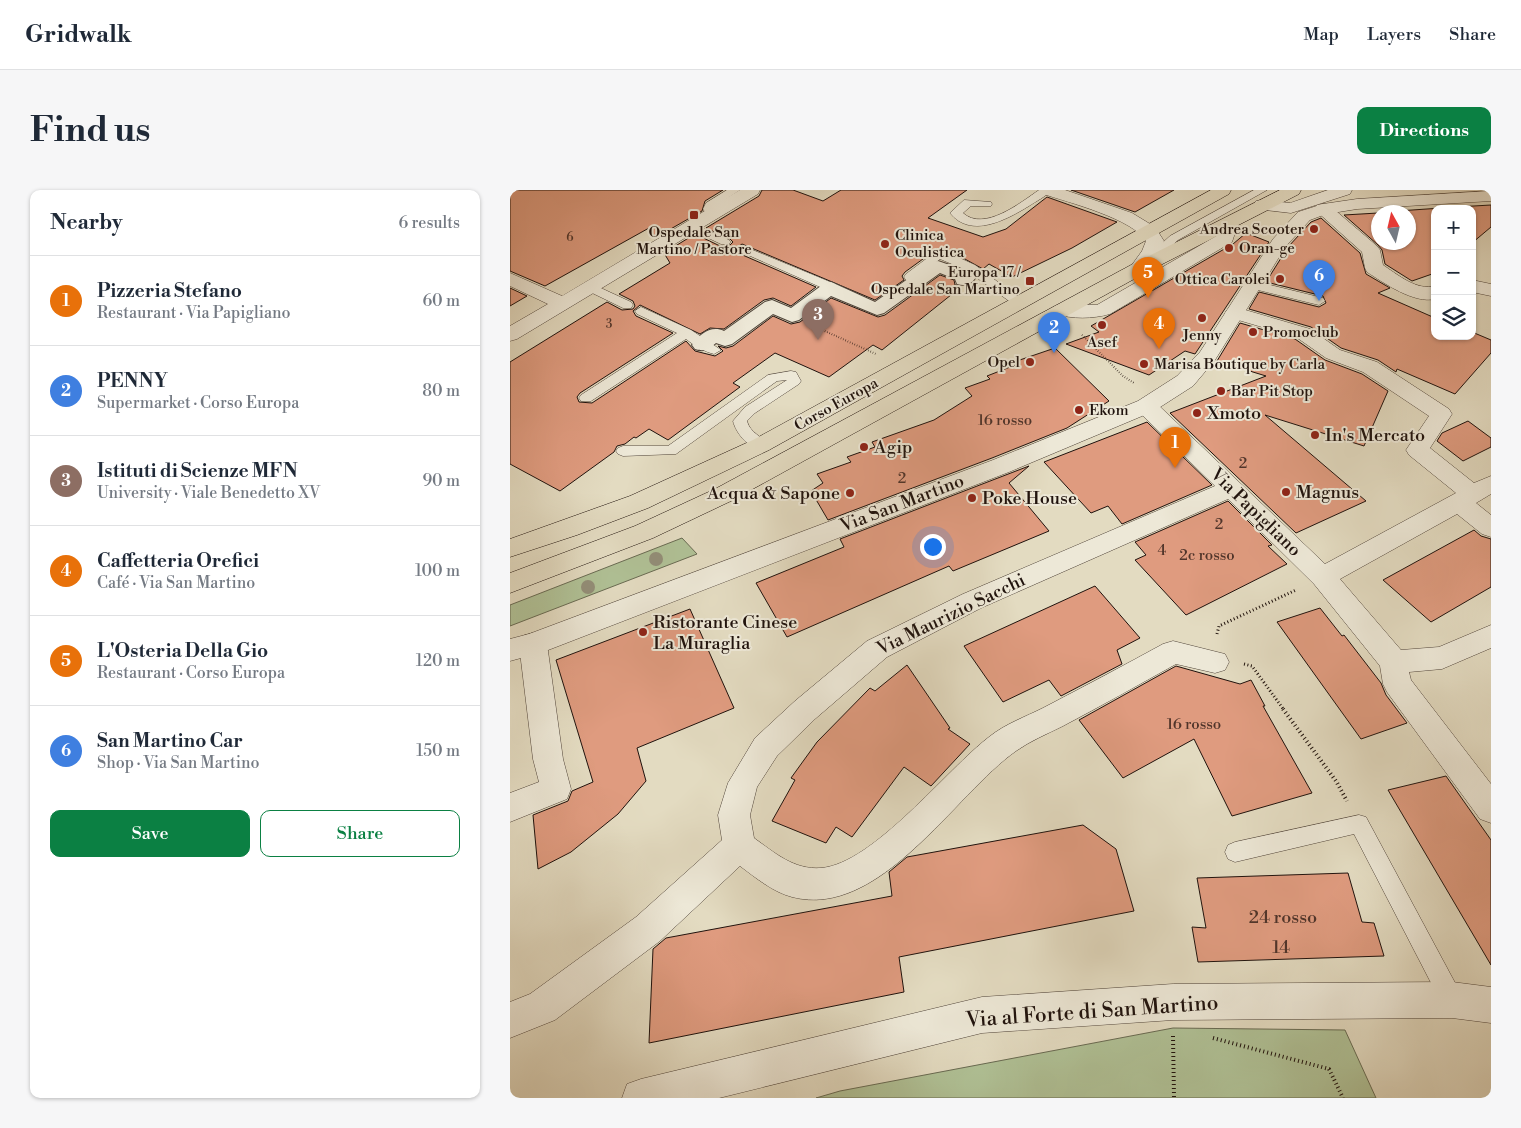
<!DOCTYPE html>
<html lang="en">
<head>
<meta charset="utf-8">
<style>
	body { margin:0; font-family:"Libre Bodoni",serif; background:#f6f6f7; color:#1f2937 }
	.controls { position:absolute; right:15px; top:15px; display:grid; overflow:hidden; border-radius:10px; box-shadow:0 1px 4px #0004 }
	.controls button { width:45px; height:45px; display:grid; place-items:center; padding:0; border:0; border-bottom:1px solid #e0e1e3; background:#fff; color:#1f2937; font:25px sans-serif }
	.compass { position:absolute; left:861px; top:15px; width:45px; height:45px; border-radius:50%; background:#fff; box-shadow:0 1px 4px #0004; rotate:352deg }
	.you { position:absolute; left:422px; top:356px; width:18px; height:18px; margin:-12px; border:4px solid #fff; border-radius:50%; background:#1a73e8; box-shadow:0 0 0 8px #1a73e833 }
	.badge { display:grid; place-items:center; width:32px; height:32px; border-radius:50%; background:#0b8043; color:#fff; font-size:16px; font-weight:700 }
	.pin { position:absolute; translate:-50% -41px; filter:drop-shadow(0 1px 2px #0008) }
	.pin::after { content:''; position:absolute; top:26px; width:18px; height:15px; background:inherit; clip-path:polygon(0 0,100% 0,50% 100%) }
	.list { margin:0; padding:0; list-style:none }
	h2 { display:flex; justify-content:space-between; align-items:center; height:65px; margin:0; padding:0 20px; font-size:21px }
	h2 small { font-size:16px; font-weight:400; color:#747a83 }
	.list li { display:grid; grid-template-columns:32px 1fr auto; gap:15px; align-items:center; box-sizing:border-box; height:90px; padding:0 20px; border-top:1px solid #e0e1e3 }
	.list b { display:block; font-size:19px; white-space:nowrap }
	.list p { margin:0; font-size:16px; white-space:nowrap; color:#747a83 }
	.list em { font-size:16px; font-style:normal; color:#747a83 }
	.actions { display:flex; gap:10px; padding:15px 20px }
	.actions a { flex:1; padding:11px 0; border:1px solid #0b8043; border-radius:10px; text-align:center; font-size:18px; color:#0b8043 }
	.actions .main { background:#0b8043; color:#fff }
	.icon { flex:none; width:28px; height:28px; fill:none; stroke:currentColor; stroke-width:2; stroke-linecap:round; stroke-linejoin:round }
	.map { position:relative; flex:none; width:981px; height:908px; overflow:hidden; border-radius:10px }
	header { display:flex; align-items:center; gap:30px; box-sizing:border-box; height:70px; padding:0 25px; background:#fff; border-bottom:1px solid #e0e1e3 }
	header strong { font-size:24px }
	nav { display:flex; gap:28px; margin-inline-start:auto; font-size:18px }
	.intro { display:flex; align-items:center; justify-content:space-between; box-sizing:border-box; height:120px; padding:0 30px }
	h1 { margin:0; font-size:35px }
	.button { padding:12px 22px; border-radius:10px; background:#0b8043; color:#fff; font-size:18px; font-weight:700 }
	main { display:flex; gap:30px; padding:0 30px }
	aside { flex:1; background:#fff; border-radius:10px; box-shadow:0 1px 4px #0004 }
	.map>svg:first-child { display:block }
	.green { fill:#b0c196; stroke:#686a52 }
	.building { fill:#df9b7f; stroke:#1f120d }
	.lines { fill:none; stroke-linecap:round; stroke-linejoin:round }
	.service-casing { stroke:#50443a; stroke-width:1 }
	.pedestrian-casing { stroke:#50443a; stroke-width:2 }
	.minor-casing { stroke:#50443a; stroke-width:1 }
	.tertiary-casing { stroke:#50443a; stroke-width:1 }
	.primary-casing { stroke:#1f120d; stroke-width:1 }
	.path-far2 { stroke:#1f120d; stroke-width:2; stroke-dasharray:0.5 2; stroke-linecap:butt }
	.path-far1 { stroke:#1f120d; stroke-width:3; stroke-dasharray:1 2.5; stroke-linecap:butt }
	.path { stroke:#1f120d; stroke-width:4; stroke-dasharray:1 3; stroke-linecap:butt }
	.service { fill:#ede8d7; fill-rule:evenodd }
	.pedestrian { fill:#ede8d7; fill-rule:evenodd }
	.minor { fill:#ede8d7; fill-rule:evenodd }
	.tertiary { fill:#ede8d7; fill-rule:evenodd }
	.primary { fill:#e3dbc1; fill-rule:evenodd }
	.tree { fill:#938e78 }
	.poi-dot { fill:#8f2418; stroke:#ede8d7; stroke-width:2 }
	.labels { text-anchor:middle; stroke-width:4; stroke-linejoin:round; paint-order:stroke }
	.far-number-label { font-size:12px; fill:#4f342a }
	.far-poi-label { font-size:15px; fill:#1f120d; stroke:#ede8d7; text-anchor:start }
	.far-street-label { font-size:15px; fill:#1f120d; stroke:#ede8d7 }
	.number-label { font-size:15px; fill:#4f342a }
	.poi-label { font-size:18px; fill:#1f120d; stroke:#ede8d7; text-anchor:start }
	.street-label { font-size:18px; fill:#1f120d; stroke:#ede8d7 }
	.near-number-label { font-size:18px; fill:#4f342a }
	.near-street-label { font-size:21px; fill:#1f120d; stroke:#ede8d7 }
</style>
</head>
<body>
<header>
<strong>Gridwalk</strong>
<nav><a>Map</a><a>Layers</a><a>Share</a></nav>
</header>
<div class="intro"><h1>Find us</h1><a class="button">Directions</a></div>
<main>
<aside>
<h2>Nearby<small>6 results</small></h2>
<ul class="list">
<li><span class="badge" style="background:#e8710a">1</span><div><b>Pizzeria Stefano</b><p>Restaurant · Via Papigliano</p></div><em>60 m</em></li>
<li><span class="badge" style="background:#3f7fe0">2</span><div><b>PENNY</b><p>Supermarket · Corso Europa</p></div><em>80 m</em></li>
<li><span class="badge" style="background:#8d6e63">3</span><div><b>Istituti di Scienze MFN</b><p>University · Viale Benedetto XV</p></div><em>90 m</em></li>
<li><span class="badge" style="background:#e8710a">4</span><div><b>Caffetteria Orefici</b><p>Café · Via San Martino</p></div><em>100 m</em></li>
<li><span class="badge" style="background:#e8710a">5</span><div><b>L'Osteria Della Gio</b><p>Restaurant · Corso Europa</p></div><em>120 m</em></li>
<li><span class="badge" style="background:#3f7fe0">6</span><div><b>San Martino Car</b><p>Shop · Via San Martino</p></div><em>150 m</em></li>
</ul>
<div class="actions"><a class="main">Save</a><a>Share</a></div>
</aside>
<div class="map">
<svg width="981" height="908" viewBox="0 0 981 908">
	<rect width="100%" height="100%" fill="#e3dbc1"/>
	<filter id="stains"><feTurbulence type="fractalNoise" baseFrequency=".004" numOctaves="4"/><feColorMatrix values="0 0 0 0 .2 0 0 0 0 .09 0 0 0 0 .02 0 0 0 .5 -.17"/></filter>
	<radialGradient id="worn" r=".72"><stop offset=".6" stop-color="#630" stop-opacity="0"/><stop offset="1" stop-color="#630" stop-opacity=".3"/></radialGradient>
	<g class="green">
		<path d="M172,348l15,16 -187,72v-21z"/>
		<path d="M663,838l172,2 31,68h-560l24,-7z"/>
	</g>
	<g class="building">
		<path d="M0,0h213l-18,11 -3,10 -47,27 -6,-10 -104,58 -35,-15z"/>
		<path d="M252,0h31l30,11 18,-11h126l-39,28 55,19 23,-8 41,-32 70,25 -45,26 -60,29 -23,-13 -6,5 -29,-16 -16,-3 -4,1 -29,21 -3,4 2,4 -29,20 -133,-56 -7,5 3,4 78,34 -25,19 -18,-8 -9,2 -40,29 -14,-1 -10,6 -60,-29 -7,6 3,5 37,17 -93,60 -3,4 2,5 13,1 94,-62 9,10 20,5 8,-5 -5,-5 8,2 7,-2 40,-30 18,8 9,-2 31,-24 47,19 7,-2 55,-40 14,5 1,5 6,2 -79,63 -9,-5 -44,32 -54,-24 -42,30 7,4 -72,53 -19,-11 -13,9 -2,-1 -9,7 -8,2 -3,6 -54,39 -50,-27v-102l97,-60 15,8 11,-1 2,-3 -2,-5 -14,-7 51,-31 -6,-10 31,-19 25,12 10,-1 3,-3 -3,-3 -24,-11 53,-32z"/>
		<path d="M561,0h103l-39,22z"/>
		<path d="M981,15v22l-19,16v-34h-37v64l-23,8 -27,-17 -3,-14 -4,-5 -34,-30 34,-2v29h30v-30h-25l73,-5z"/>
		<path d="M811,28l39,35 6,21 24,14 -12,5 57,25v18h37v-4l19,8v13l-36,41 -58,-25 -1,3 -18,-12 -37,-12 -30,-21 -62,-18 10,-17 60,15 7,-4 -3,-7 -57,-14 22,-35 23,-25z"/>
		<path d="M736,43l23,9 -74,112 -10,-3 -36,24 -83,-31 33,-12 -8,-6 142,-82z"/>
		<path d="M0,98l17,8 -17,10z"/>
		<path d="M730,133l55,16 30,21 37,14 26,17 -24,55 -99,-31 101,86 -70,32 -126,-120 96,-37 -49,-15z"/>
		<path d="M545,158l54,53 -42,27 -75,30 -164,62 -17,-29 12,-8 -6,-9 34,-12 -4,-5 28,-10 -3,-5 62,-22 38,-24 -7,-8 25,-9 -3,-3 23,-9 -2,-3z"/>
		<path d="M958,231l23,17v9l-28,14 -26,-20 5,-8z"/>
		<path d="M637,232l65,63 -90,39 -14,-18 -17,7 -47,-51z"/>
		<path d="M519,276l-20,17 40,48 -96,40 -4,-5 -162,71 -31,-54 88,-36 -4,-8z"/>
		<path d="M718,311l44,44 -4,1 19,18 -101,51 -51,-55 11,-5 -11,-13z"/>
		<path d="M964,340l7,6 10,3v48l-60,35 -48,-42z"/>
		<path d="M585,396l45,52 -23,12 5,14 -61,32 -12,-16 -46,22 -39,-56z"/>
		<path d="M810,418l22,28 2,-1 37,48 5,12 21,28 -46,16 -84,-117z"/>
		<path d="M180,419l44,99 -97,40 9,33 -28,33 -47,38 -33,17 -5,-54 35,-14 4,-10 21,-9 -37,-122z"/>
		<path d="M397,475l43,63 -2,1 22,15 -39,42 -27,-19 -52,70 -16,-10 -10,16 -54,-22 23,-41 -4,-2 26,-36 53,-54 5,3z"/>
		<path d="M666,476l64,18 11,-4 14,26h-2l49,87 -80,23 -38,-77 -71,39 -44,-58z"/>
		<path d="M936,586l45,64v125l-103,-175z"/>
		<path d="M573,635l33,24 18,62 -235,46 5,35 -255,51 4,-94 13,-11 226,-42 -3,-24 18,-15z"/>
		<path d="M838,683l14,49 12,1 10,33 -186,6 -6,-35 14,1 -9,-50z"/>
	</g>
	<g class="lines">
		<g class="service-casing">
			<g id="service">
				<path d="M217,0h13l-26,17v2l4,5 -2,2h-8l-5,-7 3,-6z"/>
				<path d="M529,0h12c-5,7 -15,11 -22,16 -23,14 -58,33 -79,7l14,-13 27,2 1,2 -1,2h-20l-8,7c21,19 57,-10 76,-23z"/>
				<path d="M744,0h13l-89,50 -31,29h-8l-2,-3 33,-30z"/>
				<path d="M181,33l38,17 2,2 -2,2h-8l-34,-16 -2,-2 2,-2z"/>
				<path d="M233,56l92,38 2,3 -6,4 -4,-1 -88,-39 -2,-2z"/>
				<path d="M428,62l15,3 22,10 51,38 -6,4 -4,-1 -50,-36 -26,-11 -26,21h-8l-2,-3 2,-3 28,-21z"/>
				<path d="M744,91l69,17 2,3 -6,4 -69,-17 -2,-3z"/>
				<path d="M80,93l41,19 2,3 -2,3h-8l-37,-18 -2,-3z"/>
				<path d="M131,117l50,23 30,20 -7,4c-11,-3 -19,-8 -28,-15l-95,62h-10l-2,-3 2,-3 96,-62 -40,-19 -2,-3z"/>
				<path d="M281,181l5,1 5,9 -2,3 -44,29 -8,8c3,12 15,15 21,24l-2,3c-15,4 -30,-14 -33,-27l12,-14 42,-27 -10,1 -101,73 -53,2 -5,-2 -2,-3 2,-3 5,-2h45l100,-71z"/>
				<path d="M849,625l7,2 94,175 3,8 -3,8 -8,3 -8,-3 -90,-174 -119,28 -7,-3 -3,-7 3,-7 7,-3z"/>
			</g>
		</g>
		<g class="pedestrian-casing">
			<path id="pedestrian" d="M428,71l35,12 3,4c-5,8 -11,9 -19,7l-2,-5 -15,-6 -56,40 -7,2 -46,-19 -32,24 -7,2 -19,-8 -41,30 -7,2 -9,-3c-7,6 -11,9 -21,6l-3,-4c8,-11 19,-20 32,-14l41,-29 7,-2 19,8 34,-25 6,-1 44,20 57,-40z"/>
		</g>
		<g class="minor-casing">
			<g id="minor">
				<path d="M230,0h20l-2,4 -241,145 -7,2v-15l38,-22 -38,-18v-13l52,23z"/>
				<path d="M531,0h24l67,23 23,14 9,14c-5,14 -15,36 -33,32l-2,-4 13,-18 4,-10c-13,-22 -78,-39 -103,-47z"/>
				<path d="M818,0h24l-2,4 -59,19 -35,-4 -3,-4 3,-4 6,-1 28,3z"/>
				<path d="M813,14l6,1 48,41 3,4 3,15c15,10 34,26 52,21v13c-21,5 -51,-16 -68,-27l-2,-4 -3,-16 -48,-43 3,-4z"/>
				<path d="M719,29l6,1 3,4 -6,18 -122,72c-18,5 -37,5 -55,0l-3,-4 3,-4 7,-2 35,1 121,-70 5,-15z"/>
				<path d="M962,90l19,4v12l-19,-4z"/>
				<path d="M725,117l75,22 30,21 37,12 72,47 3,5 -22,34 44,35 17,-7v18l-15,9 15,12v22l-9,-3 -25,-20 -117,65 61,71 38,-3 52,-22v23l-49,21 -33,3 2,8 80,104v39l-11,-4 -93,-127 -4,-8 -3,-18 -66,-82 -86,-85 -247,109 -94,49 -72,62 -38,37 -20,31 -7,28 4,23c21,15 40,32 67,30 52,-4 126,-99 168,-131 16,-13 36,-20 54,-29 40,-21 80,-42 120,-64l10,-3 52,13 4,8 -4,8 -10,3 -39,-9c-38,21 -75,42 -113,62 -16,8 -33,15 -47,25 -61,43 -136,169 -224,146 -19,-5 -36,-19 -52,-31l-80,75 -105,79 -45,18v-36l20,-8 106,-77 86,-77 -4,-25 10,-32 27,-45 40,-37 72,-60 96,-47 252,-108 -77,-75 -3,-5 3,-5 8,-2 8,2 171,163 131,-71 -47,-38 -3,-5 23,-34 -66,-44 -37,-14 -30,-21 -68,-20 -3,-4 3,-4z"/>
				<path d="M23,443l10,3 4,8 16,115 8,30 -4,10 -57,23v-29l29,-11 -6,-23 -14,-115 4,-8z"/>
				<path d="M942,792l39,5v36l-39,-5 -279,2 -191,13 -263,65h-97l5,-14 14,-5 341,-82 191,-13z"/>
			</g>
		</g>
		<g class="tertiary-casing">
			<path id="tertiary" d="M981,1v10l-134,8 -31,5 -16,6 -24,26 -71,114 -22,26 -39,25 -145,61 -466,180 -33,9v-22l19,-5 464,-174 145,-59 39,-25 23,-24 73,-113 25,-27 25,-8 34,-5z"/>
		</g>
		<g class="primary-casing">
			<g id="primary">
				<path d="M701,0h20l-2,4 -460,256 -121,58 -71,27 -67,22v-18l120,-43 123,-56z"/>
				<path d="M770,0h21l-2,4 -154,79 -414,228 -78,37 -143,55v-20l125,-47 80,-37 416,-224z"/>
			</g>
		</g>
		<g class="path-far2">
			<path d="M308,138l58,26"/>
			<path d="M572,145l41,41 11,7"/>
		</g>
		<g class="path-far1">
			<path d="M707,444l2,-8 77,-36"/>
			<path d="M734,474l8,2 32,44"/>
		</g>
		<g class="path">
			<path d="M773,519l53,72 11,20"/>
			<path d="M663,846l1,62"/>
			<path d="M703,848l116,31 14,29"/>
		</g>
		<use href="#service" class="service"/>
		<use href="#pedestrian" class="pedestrian"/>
		<use href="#minor" class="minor"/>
		<use href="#tertiary" class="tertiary"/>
		<use href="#primary" class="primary"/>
	</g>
	<g class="tree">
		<circle cx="146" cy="369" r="7"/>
		<circle cx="78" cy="397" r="7"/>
	</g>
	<g class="poi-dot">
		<rect x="179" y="20" width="10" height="10" rx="2.5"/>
		<circle cx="804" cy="39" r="5"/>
		<circle cx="375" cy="54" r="5"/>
		<circle cx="719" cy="58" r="5"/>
		<circle cx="770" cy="89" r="5"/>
		<rect x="515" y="86" width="10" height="10" rx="2.5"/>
		<circle cx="692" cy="128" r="5"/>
		<circle cx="592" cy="135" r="5"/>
		<circle cx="743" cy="142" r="5"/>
		<circle cx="520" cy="172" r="5"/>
		<circle cx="634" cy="174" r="5"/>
		<circle cx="711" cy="201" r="5"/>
		<circle cx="569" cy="220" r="5"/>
		<circle cx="687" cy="223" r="5"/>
		<circle cx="805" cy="245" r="5"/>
		<circle cx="354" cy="257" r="5"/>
		<circle cx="776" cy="302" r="5"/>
		<circle cx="340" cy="303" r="5"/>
		<circle cx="462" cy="308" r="5"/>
		<circle cx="133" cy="442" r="5"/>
	</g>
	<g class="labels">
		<g class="far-number-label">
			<text x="60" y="51">6</text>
			<text x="99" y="138">3</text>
		</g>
		<g class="far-poi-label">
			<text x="794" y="44" text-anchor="end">Andrea Scooter</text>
			<text x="184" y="47" text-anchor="middle">Ospedale San<tspan x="184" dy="17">Martino / Pastore</tspan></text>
			<text x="385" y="50">Clinica<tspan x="385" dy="17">Oculistica</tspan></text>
			<text x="729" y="63">Oran-ge</text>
			<text x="510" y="87" text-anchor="end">Europa 17 /<tspan x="510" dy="17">Ospedale San Martino</tspan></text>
			<text x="760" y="94" text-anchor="end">Ottica Carolei</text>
			<text x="753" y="147">Promoclub</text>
			<text x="692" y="150" text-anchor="middle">Jenny</text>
			<text x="592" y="157" text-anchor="middle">Asef</text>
			<text x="510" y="177" text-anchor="end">Opel</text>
			<text x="644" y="179">Marisa Boutique by Carla</text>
			<text x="721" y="206">Bar Pit Stop</text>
			<text x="579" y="225">Ekom</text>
		</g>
		<g class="far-street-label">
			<text transform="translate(326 214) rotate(-29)" y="5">Corso Europa</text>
		</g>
		<g class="number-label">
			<text x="495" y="235">16 rosso</text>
			<text x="733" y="278">2</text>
			<text x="392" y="293">2</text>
			<text x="709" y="339">2</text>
			<text x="652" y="365">4</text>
			<text x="697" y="370">2c rosso</text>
			<text x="684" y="539">16 rosso</text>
		</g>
		<g class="poi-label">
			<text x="697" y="229">Xmoto</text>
			<text x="815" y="251">In's Mercato</text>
			<text x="364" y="263">Agip</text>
			<text x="786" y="308">Magnus</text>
			<text x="330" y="309" text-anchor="end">Acqua &amp; Sapone</text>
			<text x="472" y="314">Poke House</text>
			<text x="143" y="438">Ristorante Cinese<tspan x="143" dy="21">La Muraglia</tspan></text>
		</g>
		<g class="street-label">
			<text transform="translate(392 313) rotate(-21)" y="6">Via San Martino</text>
			<text transform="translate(746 322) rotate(44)" y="6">Via Papigliano</text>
			<text transform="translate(441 424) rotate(-26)" y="6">Via Maurizio Sacchi</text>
		</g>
		<g class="near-number-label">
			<text x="773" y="733">24 rosso</text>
			<text x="771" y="763">14</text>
		</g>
		<g class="near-street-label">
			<text transform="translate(582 821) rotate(-4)" y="7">Via al Forte di San Martino</text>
		</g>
	</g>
	<rect width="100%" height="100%" filter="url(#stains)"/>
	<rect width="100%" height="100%" fill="url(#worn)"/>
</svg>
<div class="controls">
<button>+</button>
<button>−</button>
<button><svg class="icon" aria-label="layers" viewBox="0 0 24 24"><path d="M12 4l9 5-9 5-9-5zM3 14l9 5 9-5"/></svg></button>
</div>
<svg class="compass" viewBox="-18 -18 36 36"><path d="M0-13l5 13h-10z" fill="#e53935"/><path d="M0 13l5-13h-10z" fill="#747a83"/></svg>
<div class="you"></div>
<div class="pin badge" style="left:665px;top:278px;background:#e8710a">1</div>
<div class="pin badge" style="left:544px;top:163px;background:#3f7fe0">2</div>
<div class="pin badge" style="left:308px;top:150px;background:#8d6e63">3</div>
<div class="pin badge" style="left:649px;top:159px;background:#e8710a">4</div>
<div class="pin badge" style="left:638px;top:108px;background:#e8710a">5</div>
<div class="pin badge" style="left:809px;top:111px;background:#3f7fe0">6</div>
</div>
</main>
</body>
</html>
